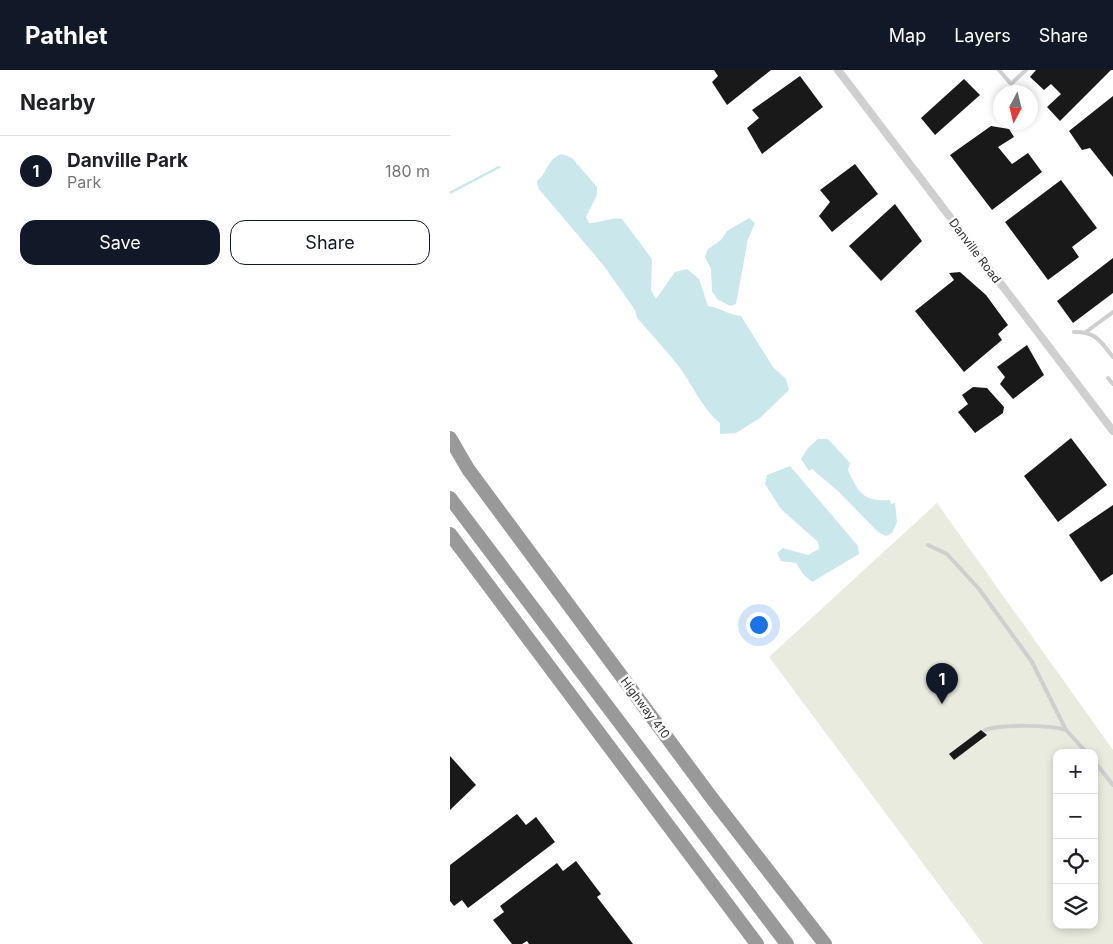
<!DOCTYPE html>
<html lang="en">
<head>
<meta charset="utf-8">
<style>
	body { margin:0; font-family:Inter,sans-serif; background:#f6f6f6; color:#202124 }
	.controls { position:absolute; right:15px; bottom:15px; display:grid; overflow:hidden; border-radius:10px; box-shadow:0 2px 8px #0003 }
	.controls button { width:45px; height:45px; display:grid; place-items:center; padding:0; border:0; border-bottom:1px solid #e0e0e0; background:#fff; color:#202124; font:25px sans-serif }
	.compass { position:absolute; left:543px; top:15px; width:45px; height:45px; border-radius:50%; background:#fff; box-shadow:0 2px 8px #0003; rotate:187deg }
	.you { position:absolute; left:308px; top:554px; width:18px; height:18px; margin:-12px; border:4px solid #fff; border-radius:50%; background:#1a73e8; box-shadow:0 0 0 8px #1a73e833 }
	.badge { display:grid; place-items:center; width:32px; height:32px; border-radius:50%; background:#111827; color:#fff; font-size:16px; font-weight:700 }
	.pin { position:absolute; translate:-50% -41px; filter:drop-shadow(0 1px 2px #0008) }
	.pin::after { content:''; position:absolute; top:26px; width:18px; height:15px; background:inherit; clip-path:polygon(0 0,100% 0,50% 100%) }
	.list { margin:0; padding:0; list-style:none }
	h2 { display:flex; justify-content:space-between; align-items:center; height:65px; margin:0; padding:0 20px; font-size:21px }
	h2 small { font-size:16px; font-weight:400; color:#757577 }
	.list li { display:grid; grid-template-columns:32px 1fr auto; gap:15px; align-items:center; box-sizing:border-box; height:70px; padding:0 20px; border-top:1px solid #e0e0e0 }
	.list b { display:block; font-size:19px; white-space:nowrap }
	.list p { margin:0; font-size:16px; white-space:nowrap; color:#757577 }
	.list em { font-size:16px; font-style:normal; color:#757577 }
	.actions { display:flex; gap:10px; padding:15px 20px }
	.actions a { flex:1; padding:11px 0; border:1px solid #111827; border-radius:15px; text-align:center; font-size:18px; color:#111827 }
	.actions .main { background:#111827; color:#fff }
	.icon { flex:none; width:28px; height:28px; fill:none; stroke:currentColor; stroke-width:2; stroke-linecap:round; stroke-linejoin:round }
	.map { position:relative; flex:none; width:663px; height:874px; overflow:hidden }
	header { display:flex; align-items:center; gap:30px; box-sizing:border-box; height:70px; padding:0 25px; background:#111827; color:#fff }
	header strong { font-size:24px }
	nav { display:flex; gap:28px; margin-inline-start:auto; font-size:18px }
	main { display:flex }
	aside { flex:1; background:#fff }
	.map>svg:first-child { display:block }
	.green { fill:#e8ebdd; fill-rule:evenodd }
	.water { fill:#cae7ec }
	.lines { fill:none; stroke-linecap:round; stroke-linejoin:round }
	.stream { stroke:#cae7ec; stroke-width:2.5 }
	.building { fill:#191919 }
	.lane { stroke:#cfcfcf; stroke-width:4 }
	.street { stroke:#cfcfcf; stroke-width:8 }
	.highway { stroke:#999; stroke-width:14 }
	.labels { text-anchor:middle; stroke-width:5; stroke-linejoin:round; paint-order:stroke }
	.street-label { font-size:12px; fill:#323232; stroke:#fff }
</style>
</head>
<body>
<header>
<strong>Pathlet</strong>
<nav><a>Map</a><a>Layers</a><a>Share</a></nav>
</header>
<main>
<aside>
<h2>Nearby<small></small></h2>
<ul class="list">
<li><span class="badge">1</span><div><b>Danville Park</b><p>Park</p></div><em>180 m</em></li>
</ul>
<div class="actions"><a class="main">Save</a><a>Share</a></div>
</aside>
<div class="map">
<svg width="663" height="874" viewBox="0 0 663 874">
	<rect width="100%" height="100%" fill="#fff"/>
	<path class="green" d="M487,433l176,247v194h-130l-214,-287zM607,683h37v172h-37z"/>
	<g class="water">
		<path d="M112,84l10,4 25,29v8l-11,22 3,6c12,0 21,-6 33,-4l30,40 -1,31 5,9 19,-27 12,-3 12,10 9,27c13,2 21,9 33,10l32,51 13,12 3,11 -29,28 -24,15 -16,1v-11c-15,-11 -28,-38 -40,-55 -14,-18 -29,-34 -43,-50l-2,-8 -31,-44 -66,-78 -1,-7c11,-8 9,-22 25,-27z"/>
		<path d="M299,148l6,5 -7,16 -12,65 -6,2 -13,-7 -5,-8 -1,-22 -6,-12 3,-8 13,-9 6,-9z"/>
		<path d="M368,369h10l22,24 -2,7c10,23 16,32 42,30l1,4 4,-1 2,19 -5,11 -6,3 -8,-4 -39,-40 -27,-23 -3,2 -8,-12 7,-11z"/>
		<path d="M340,396l68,80 1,8 -47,28 -9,-8 -7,-11 -15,-2 -4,-8 6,-5 25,7 11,-6 -1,-7 -37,-33 -16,-25 2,-9z"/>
	</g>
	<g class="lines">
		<path class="stream" d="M0,123l49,-26"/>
	</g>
	<g class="building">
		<path d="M264,0h57l-44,35 -15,-23 6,-6z"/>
		<path d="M586,0h75l-51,51 -13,-14 14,-13 -10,-10 -7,6 -14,-13z"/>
		<path d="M350,6l23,31 -61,47 -15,-26 12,-10 -7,-8z"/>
		<path d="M514,9l16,16 -45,40 -14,-17z"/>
		<path d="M663,26v81l-23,-29 -8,2 -13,-19z"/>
		<path d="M541,56l18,3 5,8 -16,10 14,17 16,-11 14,19 -50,38 -42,-55z"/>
		<path d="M405,94l23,30 -46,38 -13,-16 11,-14 -10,-12z"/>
		<path d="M611,110l36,48 -25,19 7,10 -31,23 -43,-58z"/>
		<path d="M445,134l27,37 -41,40 -32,-35z"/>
		<path d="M663,188v35l-40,30 -16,-22z"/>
		<path d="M510,202l26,23 22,30 -10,9 4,6 -38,32 -49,-61 39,-31 -5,-7z"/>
		<path d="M577,275l17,30 -31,24 -13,-15 5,-7 -8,-10z"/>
		<path d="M523,317l14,1 17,19 -1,6 -28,20 -17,-21 10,-8 -6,-9z"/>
		<path d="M621,368l36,47 -49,37 -34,-46z"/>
		<path d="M663,435v69l-12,8 -32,-47z"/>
		<path d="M531,660l6,5 -33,25 -5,-6z"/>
		<path d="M0,686l26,29 -26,25z"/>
		<path d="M67,744l9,11 10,-8 19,25 -87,66 -6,-8 -8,6 -4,-5v-36z"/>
		<path d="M126,791l25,33 -4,3 36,47h-104l-2,-3 -5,3h-10l-19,-24 11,-8 -4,-6 57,-43 6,8z"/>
	</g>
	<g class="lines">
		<g class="lane">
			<path d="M549,0l12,14 15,-14"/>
			<path d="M624,262c23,0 26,9 39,25"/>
			<path d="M636,262l27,-20"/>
			<path d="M658,308l5,6"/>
			<path d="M478,475l19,9 32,35 53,73 34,68 21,23"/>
			<path d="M535,660c15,-6 66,-5 81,0"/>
			<path d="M644,691l19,24"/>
		</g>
		<path class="street" d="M388,0l275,361"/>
		<g class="highway">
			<path d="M0,368l18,31 243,328 114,147"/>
			<path d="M0,428l337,446"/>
			<path d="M0,464l307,410"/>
		</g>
	</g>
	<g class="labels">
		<g class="street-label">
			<text transform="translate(525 181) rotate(53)" y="4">Danville Road</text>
			<text transform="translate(195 638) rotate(53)" y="4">Highway 410</text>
		</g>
	</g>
</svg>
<div class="controls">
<button>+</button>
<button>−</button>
<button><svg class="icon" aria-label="locate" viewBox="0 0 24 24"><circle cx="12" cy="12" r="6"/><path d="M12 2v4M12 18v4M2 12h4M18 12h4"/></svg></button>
<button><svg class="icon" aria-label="layers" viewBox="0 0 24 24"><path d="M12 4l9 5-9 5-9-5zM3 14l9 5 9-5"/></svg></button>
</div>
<svg class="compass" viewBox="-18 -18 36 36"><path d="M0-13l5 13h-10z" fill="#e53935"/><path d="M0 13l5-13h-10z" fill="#757577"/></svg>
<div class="you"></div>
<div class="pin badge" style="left:492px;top:634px">1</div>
</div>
</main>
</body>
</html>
